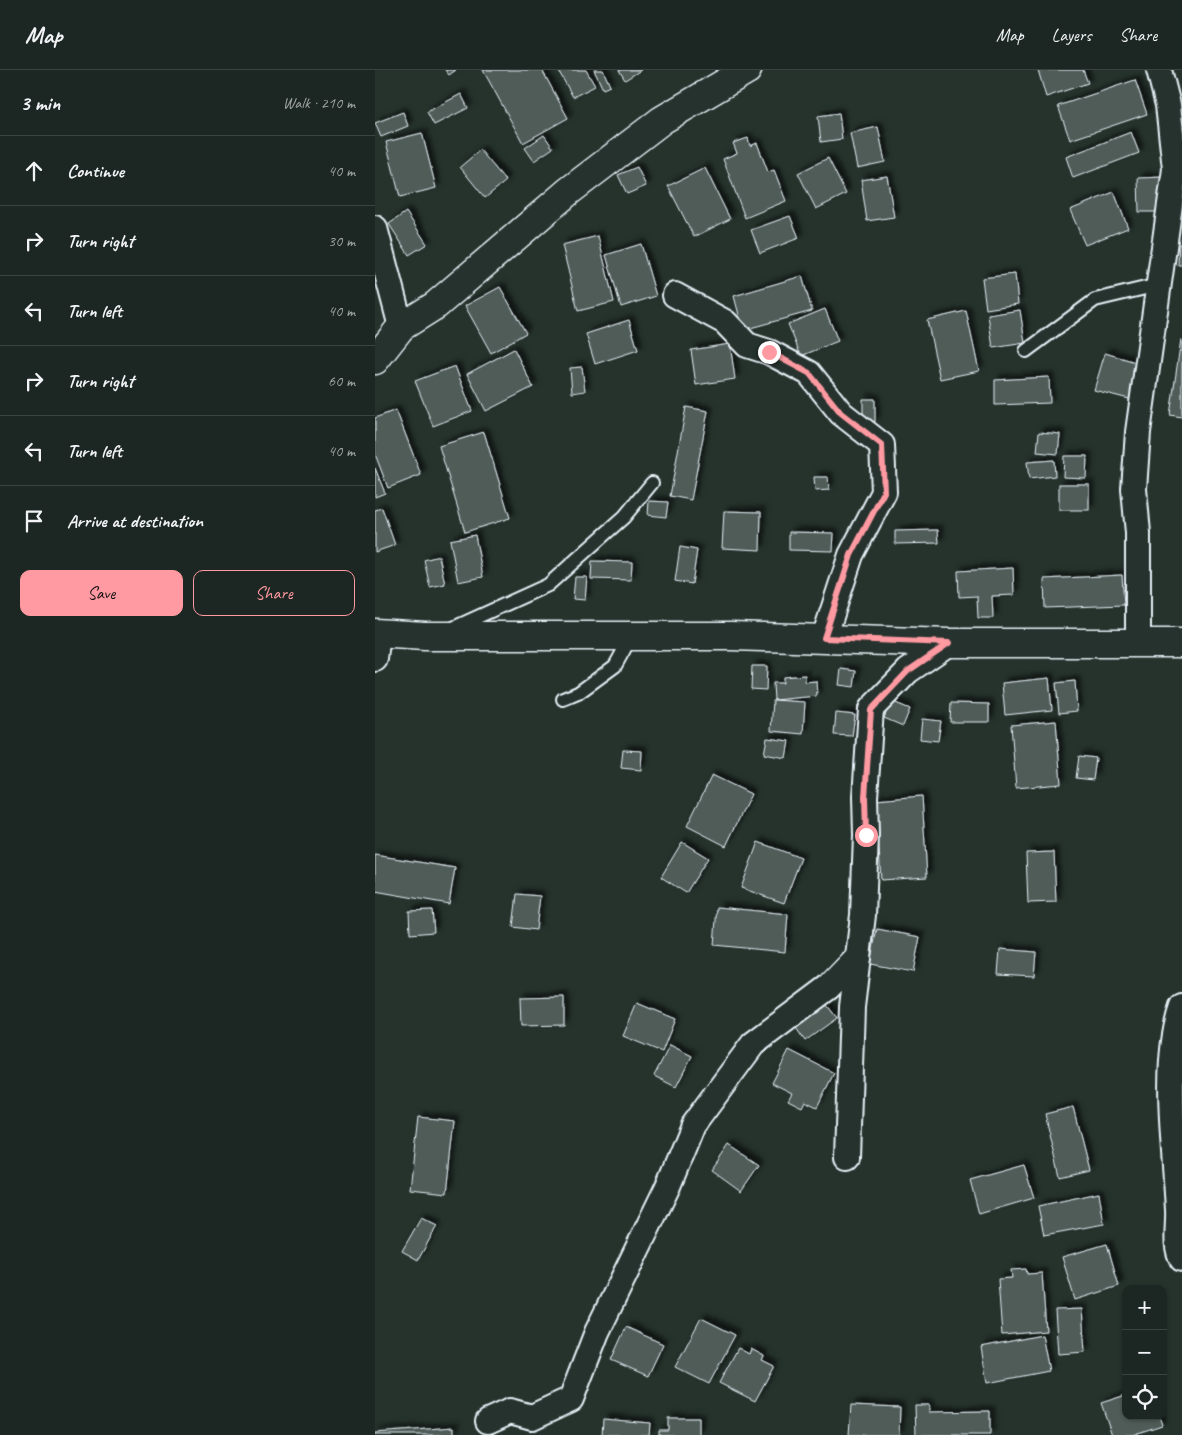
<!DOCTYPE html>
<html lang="en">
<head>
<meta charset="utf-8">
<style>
	body { margin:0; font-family:Caveat,sans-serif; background:#29322f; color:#f1f3f6 }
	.controls { position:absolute; right:15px; bottom:15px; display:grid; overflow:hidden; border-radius:10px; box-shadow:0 1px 4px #0004 }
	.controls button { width:45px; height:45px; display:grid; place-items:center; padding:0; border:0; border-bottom:1px solid #3a4340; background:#1c2622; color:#f1f3f6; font:25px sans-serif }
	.stop { position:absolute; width:15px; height:15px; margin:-11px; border:4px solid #ff9aa2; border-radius:50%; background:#fff }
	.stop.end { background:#ff9aa2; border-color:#fff; box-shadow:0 1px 5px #0008 }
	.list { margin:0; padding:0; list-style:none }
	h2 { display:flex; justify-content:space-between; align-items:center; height:65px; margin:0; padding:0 20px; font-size:21px }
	h2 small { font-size:16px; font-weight:400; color:#a0a5a5 }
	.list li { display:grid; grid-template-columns:32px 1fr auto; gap:15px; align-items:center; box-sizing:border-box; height:70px; padding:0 20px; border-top:1px solid #3a4340 }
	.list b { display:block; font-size:19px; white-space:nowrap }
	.list em { font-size:16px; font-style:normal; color:#a0a5a5 }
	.actions { display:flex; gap:10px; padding:15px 20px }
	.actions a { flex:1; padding:11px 0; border:1px solid #ff9aa2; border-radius:10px; text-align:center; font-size:18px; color:#ff9aa2 }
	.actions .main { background:#ff9aa2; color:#111 }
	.icon { flex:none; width:28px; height:28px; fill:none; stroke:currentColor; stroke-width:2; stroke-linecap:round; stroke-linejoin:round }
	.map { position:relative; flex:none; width:807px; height:1365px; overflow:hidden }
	header { display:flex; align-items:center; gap:30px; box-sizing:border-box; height:70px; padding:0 25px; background:#1c2622; border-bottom:1px solid #3a4340 }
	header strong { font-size:24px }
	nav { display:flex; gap:28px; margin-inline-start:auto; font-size:18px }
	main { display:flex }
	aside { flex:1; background:#1c2622 }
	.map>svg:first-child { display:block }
	.building { fill:#505c59; stroke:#e8f1f8; filter:url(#shadow) }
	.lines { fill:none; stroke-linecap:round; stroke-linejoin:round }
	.service-casing { stroke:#e8f1f8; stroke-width:16 }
	.minor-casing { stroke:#e8f1f8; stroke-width:28 }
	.tertiary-casing { stroke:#e8f1f8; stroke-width:31 }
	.secondary-casing { stroke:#e8f1f8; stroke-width:31 }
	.service { stroke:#26332d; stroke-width:12 }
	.minor { stroke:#26332d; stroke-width:24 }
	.tertiary { stroke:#26332d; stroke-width:28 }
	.secondary { stroke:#26332d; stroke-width:28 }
	.route { stroke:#ff9aa2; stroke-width:6 }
</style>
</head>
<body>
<header>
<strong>Map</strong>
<nav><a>Map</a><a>Layers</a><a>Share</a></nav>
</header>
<main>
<aside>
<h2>3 min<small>Walk · 210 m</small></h2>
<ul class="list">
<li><svg class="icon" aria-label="ahead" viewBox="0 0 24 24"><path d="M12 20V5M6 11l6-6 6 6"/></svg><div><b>Continue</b></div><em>40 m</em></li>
<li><svg class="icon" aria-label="right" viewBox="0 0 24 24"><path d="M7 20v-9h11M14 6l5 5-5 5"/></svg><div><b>Turn right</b></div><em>30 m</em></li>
<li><svg class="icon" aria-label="left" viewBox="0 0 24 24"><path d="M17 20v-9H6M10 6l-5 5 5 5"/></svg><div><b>Turn left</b></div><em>40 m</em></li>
<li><svg class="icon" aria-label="right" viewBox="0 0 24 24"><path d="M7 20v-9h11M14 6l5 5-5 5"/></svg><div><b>Turn right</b></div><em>60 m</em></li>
<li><svg class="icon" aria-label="left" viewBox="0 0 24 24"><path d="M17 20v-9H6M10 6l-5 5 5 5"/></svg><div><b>Turn left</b></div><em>40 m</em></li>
<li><svg class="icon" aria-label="arrive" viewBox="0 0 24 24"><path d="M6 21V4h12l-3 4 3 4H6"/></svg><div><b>Arrive at destination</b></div></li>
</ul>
<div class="actions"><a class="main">Save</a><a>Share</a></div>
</aside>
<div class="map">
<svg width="807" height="1365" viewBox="0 0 807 1365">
	<defs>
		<filter id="shadow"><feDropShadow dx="4.5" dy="-4.5" stdDeviation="2.5" flood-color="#0009"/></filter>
	</defs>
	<rect width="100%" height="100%" fill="#26332d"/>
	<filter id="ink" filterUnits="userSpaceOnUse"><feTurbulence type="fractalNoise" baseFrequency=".02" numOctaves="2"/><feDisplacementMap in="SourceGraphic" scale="10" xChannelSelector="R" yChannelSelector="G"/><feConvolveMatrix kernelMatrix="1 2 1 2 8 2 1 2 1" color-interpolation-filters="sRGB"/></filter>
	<g filter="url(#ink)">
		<g class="building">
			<path d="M70,0h11l-7,5z"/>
			<path d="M108,0h59l26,48 -45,25z"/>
			<path d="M183,0h28l9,16 -22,11z"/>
			<path d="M219,0h9l7,16 -7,3z"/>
			<path d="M244,0h22l-16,10z"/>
			<path d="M663,0h45l5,13 -42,14z"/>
			<path d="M760,10l12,34 -77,26 -12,-34z"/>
			<path d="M86,24l7,14 -34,17 -7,-13z"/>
			<path d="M28,42l5,14 -27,11 -6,-14z"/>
			<path d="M464,43l3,26 -21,3 -3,-26z"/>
			<path d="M503,57l7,35 -28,6 -7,-35z"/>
			<path d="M756,62l8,21 -66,25 -7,-21z"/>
			<path d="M47,63l14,55 -36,9 -14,-55z"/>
			<path d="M169,65l9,13 -19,13 -9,-13z"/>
			<path d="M373,68l2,8 7,-3 11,29 6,-2 12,31 -41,17 -22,-59 14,-6 -4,-10z"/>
			<path d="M105,80l26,31 -21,17 -25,-31z"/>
			<path d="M453,88l18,36 -30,15 -18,-36z"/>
			<path d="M262,97l9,19 -19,8 -9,-19z"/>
			<path d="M330,98l25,51 -36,18 -26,-51z"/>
			<path d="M512,106l7,41 -27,4 -6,-41z"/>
			<path d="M789,107l1,35h-26l-1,-34z"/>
			<path d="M739,122l14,36 -43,17 -15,-35z"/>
			<path d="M31,142l21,32 -18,11 -20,-31z"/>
			<path d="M415,146l9,22 -39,15 -9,-23z"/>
			<path d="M223,166l16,66 -36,9 -16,-66z"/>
			<path d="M266,174l15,52 -35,11 -15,-52z"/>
			<path d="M804,174h3v21h-4z"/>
			<path d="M640,204l3,30 -32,5 -4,-31z"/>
			<path d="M427,206l10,35 -69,19 -9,-34z"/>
			<path d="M125,217l26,46 -35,20 -26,-47z"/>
			<path d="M450,239l13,32 -37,15 -13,-32z"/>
			<path d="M645,240l5,33 -32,5 -5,-33z"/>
			<path d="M591,241l13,60 -39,8 -13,-59z"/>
			<path d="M254,250l9,30 -43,14 -9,-30z"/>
			<path d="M806,269l1,1v77l-12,-2z"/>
			<path d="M355,274l5,35 -39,6 -5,-35z"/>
			<path d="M139,279l19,38 -47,24 -19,-37z"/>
			<path d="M730,283l34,10 -10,36 -35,-9z"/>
			<path d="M80,296l17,45 -39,15 -18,-45z"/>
			<path d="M207,297l3,24 -13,2 -2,-25z"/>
			<path d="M674,307l1,26 -55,2v-25z"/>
			<path d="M488,329h12v23l-12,1z"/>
			<path d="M311,337l22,4 -17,89 -21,-4z"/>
			<path d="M21,340l25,65 -33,13 -13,-34v-36z"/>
			<path d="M109,362l26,86 -45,14 -26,-86z"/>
			<path d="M664,362l21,2 -2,20 -21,-2z"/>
			<path d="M689,386h23l-1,22 -23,-1z"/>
			<path d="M679,390l1,16 -26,3 -2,-17z"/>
			<path d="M0,398l10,25 -10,4z"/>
			<path d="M439,407h14l1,13 -14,1z"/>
			<rect x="684" y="414" width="30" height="26"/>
			<path d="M274,431l19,1 -2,15 -18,-2z"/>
			<path d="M7,438l13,37 -20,7v-42z"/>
			<path d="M349,441l37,1 -1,38 -38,-2z"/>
			<path d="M563,460l1,13 -44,1v-13z"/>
			<path d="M414,462l45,1 -1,18 -44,-1z"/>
			<path d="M100,465l8,42 -25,5 -8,-42z"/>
			<path d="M305,477l17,3 -5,34 -17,-3z"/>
			<path d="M64,486l6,28 -15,3 -6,-27z"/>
			<path d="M217,491l40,1 -1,18 -40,-1z"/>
			<path d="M638,498l1,27 -22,1 1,22h-15l-1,-22 -18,1 -1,-26z"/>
			<path d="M747,505l2,30 -79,3 -1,-29z"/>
			<path d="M200,507h12l-2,23 -12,-1z"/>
			<path d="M377,596h15l-1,24 -15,-1z"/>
			<path d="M466,599l15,2 -2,16 -15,-2z"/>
			<path d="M430,605v7l11,-1 1,15 -43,4 -1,-17h10v-6z"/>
			<path d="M674,608l3,32 -47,5 -3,-32z"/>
			<path d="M700,611l2,30 -18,2 -3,-30z"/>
			<path d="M398,630l32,2 -2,32 -32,-3z"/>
			<path d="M516,631l19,8 -7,17 -19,-8z"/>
			<path d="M576,633l38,1v18h-39z"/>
			<path d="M461,643l19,2 -3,21 -18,-1z"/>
			<path d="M547,649l19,2 -3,20 -18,-2z"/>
			<path d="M681,651l5,63 -45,4 -5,-63z"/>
			<path d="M392,668l22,3 -3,17 -22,-4z"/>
			<path d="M248,680l19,1 -1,19 -20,-2z"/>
			<path d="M704,686l17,2 -3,22 -17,-2z"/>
			<path d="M337,705l39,19 -25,52 -39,-20z"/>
			<path d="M547,726l5,81 -46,3 -5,-80z"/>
			<path d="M307,772l26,16 -22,35 -25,-16z"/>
			<path d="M383,772l43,16 -17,45 -43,-15z"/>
			<path d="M679,782l2,50 -28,1 -2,-50z"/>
			<path d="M0,785l80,13 -6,36 -74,-13z"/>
			<path d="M142,824l23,2 -4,34 -23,-3z"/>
			<path d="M342,837l71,7 -3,38 -71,-7z"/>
			<path d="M57,840l2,22 -24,2 -1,-23z"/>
			<path d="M502,859l43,8 -7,35 -43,-8z"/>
			<path d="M625,879l36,3 -2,24 -36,-2z"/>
			<path d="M189,927v28l-43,1 -1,-28z"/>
			<path d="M448,930l14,18 -32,23 -13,-19z"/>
			<path d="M262,933l38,16 -13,33 -39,-16z"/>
			<path d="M295,975l22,11 -16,31 -22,-11z"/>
			<path d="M414,980l45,23 -17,34 -12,-6 -3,6 -14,-7 4,-7 -20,-10z"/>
			<path d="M698,1037l16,63 -29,7 -15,-63z"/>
			<path d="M43,1047l37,4 -8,72 -37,-4z"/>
			<path d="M354,1075l30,20 -18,26 -29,-21z"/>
			<path d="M649,1095l10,33 -55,16 -9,-34z"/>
			<path d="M724,1123l5,31 -60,11 -6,-29z"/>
			<path d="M46,1148l16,8 -19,34 -16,-9z"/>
			<path d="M732,1174l12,42 -44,14 -13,-43z"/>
			<path d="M651,1199l1,5 15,-1 4,58 -44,4 -4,-56 14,-1 -1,-8z"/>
			<path d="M707,1239l3,43 -27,2 -3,-44z"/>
			<path d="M326,1248l34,17 -26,49 -34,-17z"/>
			<path d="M251,1257l37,17 -15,32 -37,-16z"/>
			<path d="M667,1265l7,36 -62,12 -6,-36z"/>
			<path d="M363,1278l11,6 2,-5 13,7 -2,4 12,6 -19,35 -36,-18z"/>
			<path d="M751,1325v21h33l3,9 -30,10h-20l-11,-32z"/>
			<path d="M476,1335l49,2 -1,28h-50z"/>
			<path d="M540,1335h14v7l61,-1v24h-74z"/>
			<path d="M293,1348h31v17h-40v-5h9z"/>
			<path d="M228,1349l47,4 -1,12h-47z"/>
			<path d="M79,1357v8h-79v-2z"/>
		</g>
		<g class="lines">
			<g class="service-casing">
				<g id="service">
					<path d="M651,281l69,-51 63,-15"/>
					<path d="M76,559l97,-44 76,-68 28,-34"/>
					<path d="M188,629l15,-6 37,-27 16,-29"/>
				</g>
			</g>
			<g class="minor-casing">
				<g id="minor">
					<path d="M784,0l9,35 7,64"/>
					<path d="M0,158l26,99"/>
					<path d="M300,225l50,27 22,23 22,7 40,21 32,40 41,32 2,47 -33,63 -27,83"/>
					<path d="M763,573v-110l-4,-44 4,-57 37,-263 7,-5"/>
					<path d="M0,589l3,-26"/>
					<path d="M807,937c-20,57 -7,142 -4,203 1,16 -4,35 4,49"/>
					<path d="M472,1087l5,-150 11,-92 3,-80 -1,-38 6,-88 37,-38 41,-28"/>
					<path d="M113,1351l22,-10 22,6 39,-18 26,-67 71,-146 25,-61 60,-81 76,-57 29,-30"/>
				</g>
			</g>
			<g class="tertiary-casing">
				<path id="tertiary" d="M0,290l26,-33 35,-22 133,-114 93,-71 85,-50"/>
			</g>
			<g class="secondary-casing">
				<path id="secondary" d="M0,563l50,3h306l218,7h233"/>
			</g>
			<use href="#service" class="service"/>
			<use href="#minor" class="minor"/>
			<use href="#tertiary" class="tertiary"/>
			<use href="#secondary" class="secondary"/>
		</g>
	</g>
	<g class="lines" filter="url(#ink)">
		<path class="route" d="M394,282l40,21 32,40 41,32 2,47 -33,63 -27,83 125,5 -41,28 -37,39 -6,87 1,38"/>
	</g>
</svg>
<div class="controls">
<button>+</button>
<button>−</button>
<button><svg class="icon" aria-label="locate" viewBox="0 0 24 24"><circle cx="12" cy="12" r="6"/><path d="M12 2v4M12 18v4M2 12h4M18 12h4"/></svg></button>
</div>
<div class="stop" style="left:491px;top:765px"></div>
<div class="stop end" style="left:394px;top:282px"></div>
</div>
</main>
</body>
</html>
